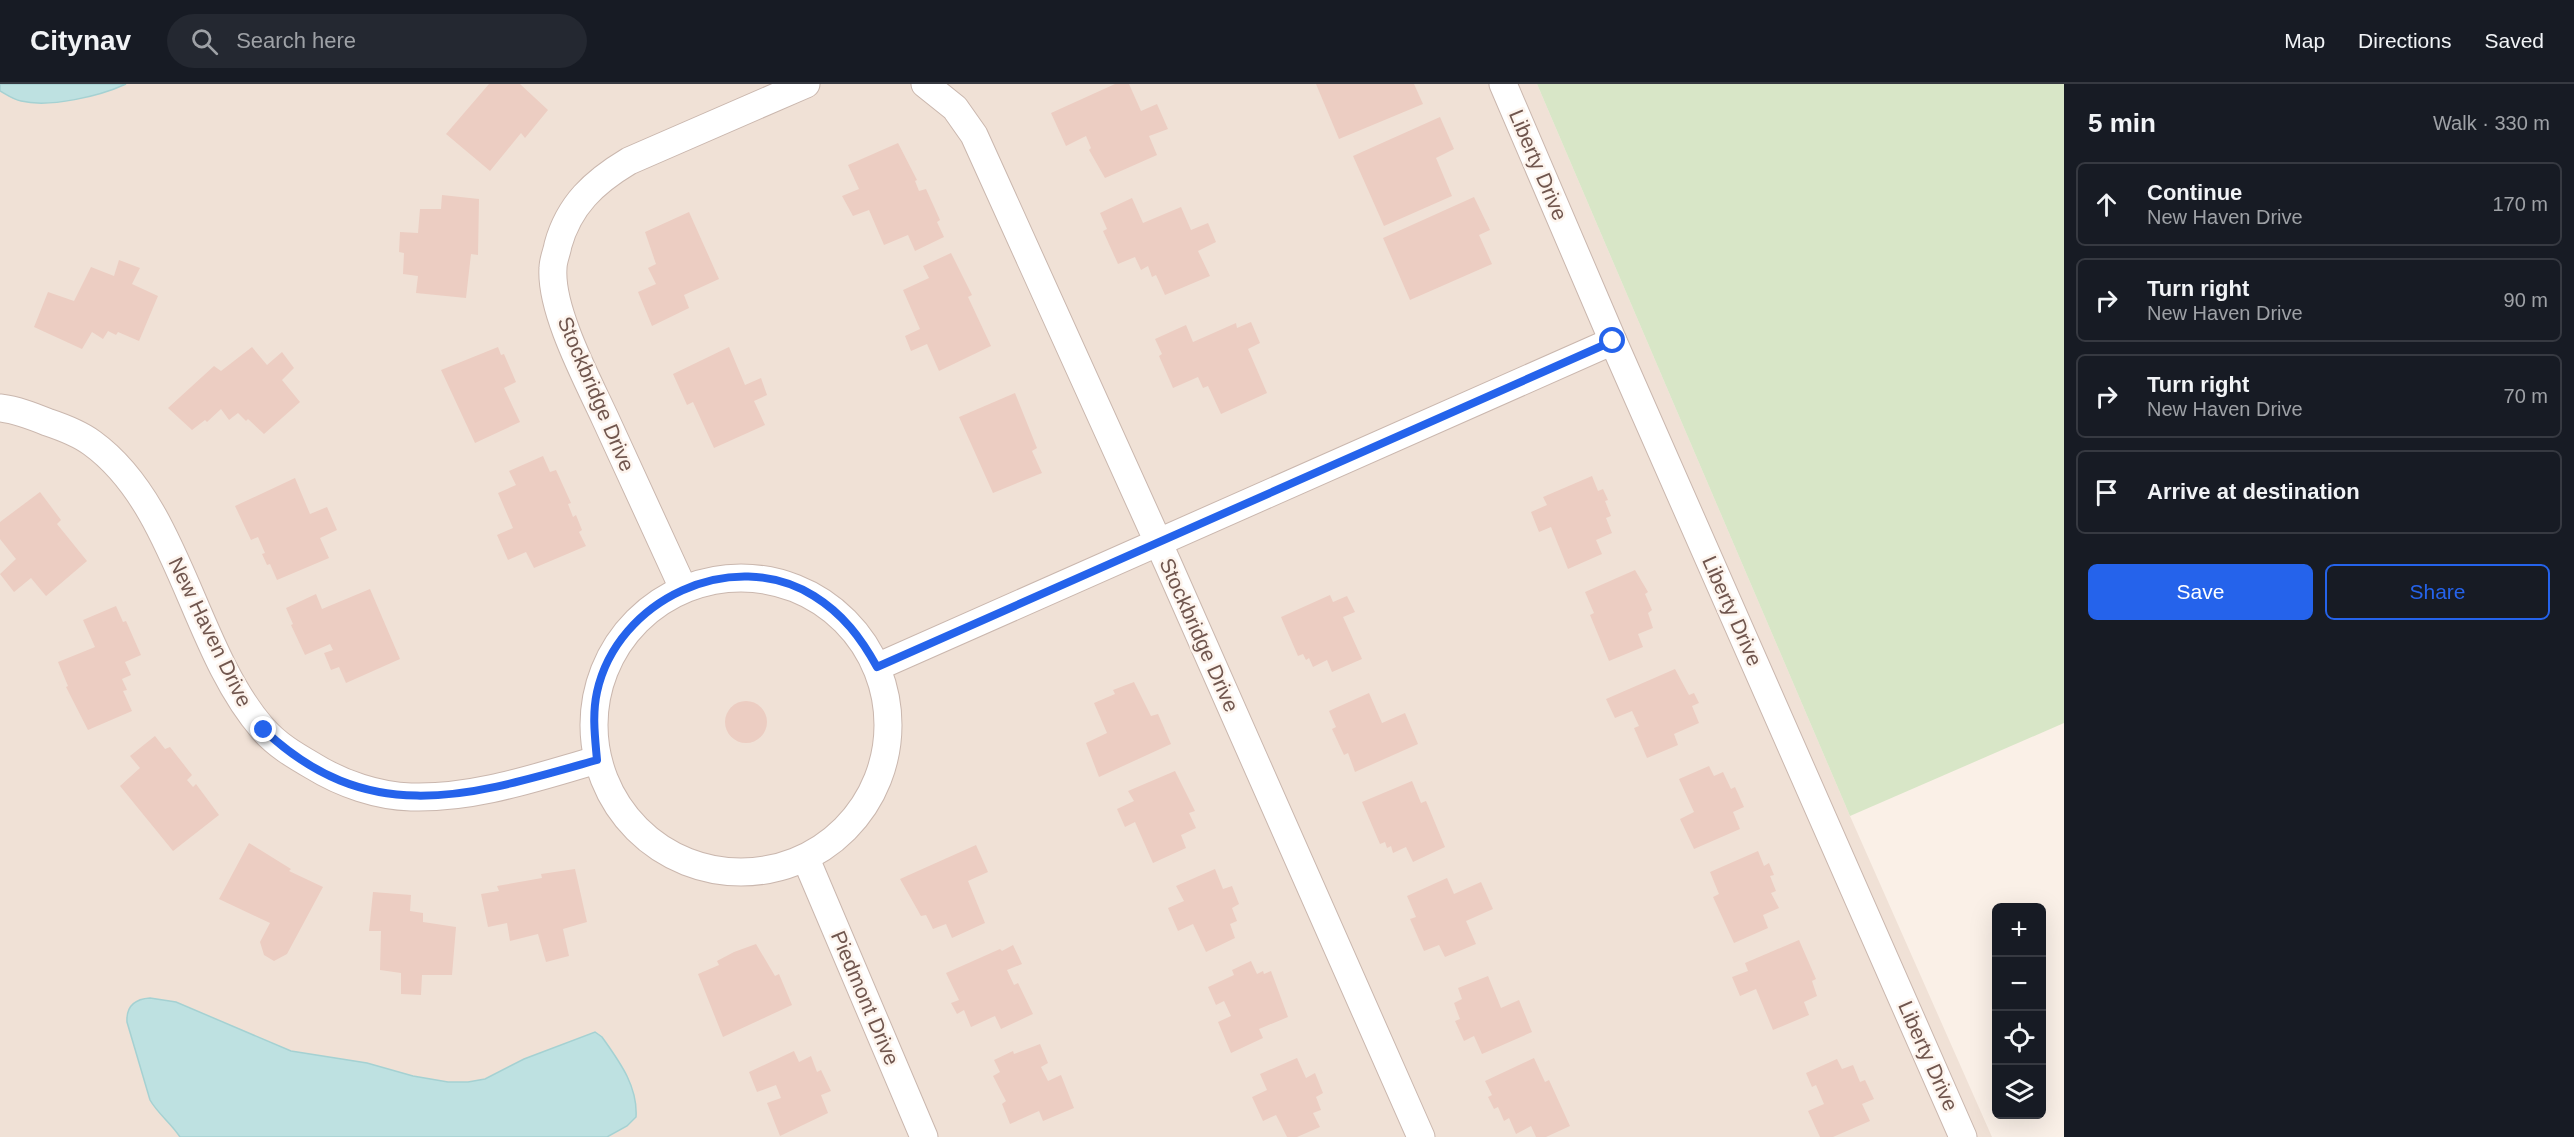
<!DOCTYPE html>
<html lang="en">
<head>
<meta charset="utf-8">
<style>
	body { margin:0; font-family:Arial,sans-serif; background:#242831; color:#f1f3f6 }
	.controls { position:absolute; right:18px; bottom:18px; display:grid; overflow:hidden; border-radius:9px; box-shadow:0 6px 24px #0002 }
	.controls button { width:54px; height:54px; display:grid; place-items:center; padding:0; border:0; border-bottom:2px solid #363941; background:#171b24; color:#f1f3f6; font:30px sans-serif }
	.stop { position:absolute; width:18px; height:18px; margin:-14px; border:4px solid #2563eb; border-radius:50%; background:#fff }
	.stop.end { background:#2563eb; border-color:#fff; box-shadow:0 2px 6px #0008 }
	.list { margin:0; padding:0; list-style:none }
	h2 { display:flex; justify-content:space-between; align-items:center; height:78px; margin:0; padding:0 24px; font-size:26px }
	h2 small { font-size:20px; font-weight:400; color:#9ea1a6 }
	.list li { display:grid; grid-template-columns:39px 1fr auto; gap:18px; align-items:center; box-sizing:border-box; height:84px; margin:0 12px 12px; padding:0 12px; border:2px solid #363941; border-radius:9px }
	.list b { display:block; font-size:22px; white-space:nowrap }
	.list p { margin:0; font-size:20px; white-space:nowrap; color:#9ea1a6 }
	.list em { font-size:20px; font-style:normal; color:#9ea1a6 }
	.actions { display:flex; gap:12px; padding:18px 24px }
	.actions a { flex:1; padding:14px 0; border:2px solid #2563eb; border-radius:9px; text-align:center; font-size:21px; color:#2563eb }
	.actions .main { background:#2563eb; color:#fff }
	.icon { flex:none; width:33px; height:33px; fill:none; stroke:currentColor; stroke-width:2; stroke-linecap:round; stroke-linejoin:round }
	.map { position:relative; flex:none; width:2064px; height:1053px; overflow:hidden }
	header { display:flex; align-items:center; gap:36px; box-sizing:border-box; height:84px; padding:0 30px; background:#171b24; border-bottom:2px solid #363941 }
	header strong { font-size:28px }
	nav { display:flex; gap:33px; margin-inline-start:auto; font-size:21px }
	.search { width:420px; height:54px; background:#242831; display:flex; align-items:center; gap:15px; box-sizing:border-box; padding:0 21px; border-radius:33px; color:#9ea1a6; font-size:22px }
	main { display:flex }
	aside { flex:1; background:#171b24 }
	.map>svg:first-child { display:block }
	.residential { fill:#f0e1d6 }
	.green { fill:#d8e6c7 }
	.water { fill:#bee1e1; stroke:#a5d1d2; stroke-width:1.5 }
	.building { fill:#eccdc2 }
	.lines { fill:none; stroke-linecap:round; stroke-linejoin:round }
	.street-casing { stroke:#cab7ae; stroke-width:29 }
	.street { stroke:#fff; stroke-width:27 }
	.route { stroke:#2563eb; stroke-width:8 }
	.labels { text-anchor:middle; stroke-width:5; stroke-linejoin:round; paint-order:stroke }
	.street-label { font-size:21px; fill:#70564e; stroke:#fdf4ed }
</style>
</head>
<body>
<header>
<strong>Citynav</strong>
<div class="search"><svg class="icon" aria-label="search" viewBox="0 0 24 24"><circle cx="10" cy="10" r="6"/><path d="M15 15l6 6"/></svg>Search here</div>
<nav><a>Map</a><a>Directions</a><a>Saved</a></nav>
</header>
<main>
<div class="map">
<svg width="2064" height="1053" viewBox="0 0 2064 1053">
	<rect width="100%" height="100%" fill="#faf0e7"/>
	<path class="residential" d="M0,0h1537l313,732 142,321h-1992z"/>
	<path class="green" d="M1537,0h527v639l-214,93z"/>
	<g class="water">
		<path d="M0,0h126c-26,12 -76,24 -105,17 -7,-1 -14,-6 -21,-10z"/>
		<path d="M150,914l26,4 115,49 76,12 46,13 35,6h20l17,-3 39,-20 71,-27 7,5c17,24 36,49 34,80l-9,9 -20,11h-427c-9,-14 -22,-23 -30,-37l-23,-78c-1,-16 8,-23 23,-24z"/>
	</g>
	<g class="building">
		<path d="M489,0h31l28,26 -23,28 -4,-5 -31,38 -44,-37z"/>
		<path d="M1115,0h14l12,27 16,-7 11,25 -19,7 8,19 -52,23 -16,-28 2,-2 -5,-12 -20,10 -15,-33z"/>
		<path d="M1316,0h98l9,20 -84,35z"/>
		<path d="M1440,33l14,32 -18,9 16,38 -68,30 -31,-70z"/>
		<path d="M898,59l19,37 -2,1 4,10 7,-2 14,31 -3,2 7,15 -29,14 -7,-16 -24,10 -15,-35 -16,6 -11,-20 17,-7 -11,-24z"/>
		<path d="M442,111l37,4 -1,56 -7,-1 -5,44 -50,-5 2,-17 -15,-2 1,-21 -5,-1 1,-20 18,1 2,-24h21z"/>
		<path d="M1474,113l16,33 -11,5 13,29 -82,36 -27,-62z"/>
		<path d="M1132,114l11,25 38,-16 10,23 17,-7 8,19 -18,9 12,25 -45,19 -9,-20 -4,2 -4,-11 -7,4 -6,-13 -17,7 -15,-33 4,-2 -7,-16z"/>
		<path d="M689,128l30,67 -35,16 5,13 -37,18 -14,-34 18,-8 -8,-16 8,-4 -11,-32z"/>
		<path d="M951,169l21,42 -4,2 23,49 -52,25 -12,-27 -16,7 -6,-15 15,-7 -17,-39 26,-12 -6,-12z"/>
		<path d="M119,176l21,8 -8,16 26,12 -19,45 -21,-9 -2,3 -8,-4 -5,8 -11,-7 -10,17 -48,-22 14,-35 26,9 17,-34 23,9z"/>
		<path d="M1251,238l9,21 -12,6 19,44 -46,21 -13,-28 -5,2 -5,-11 -25,11 -14,-32 3,-2 -7,-15 31,-14 7,17 43,-19 1,5z"/>
		<path d="M252,263l15,18 15,-13 12,16 -12,12 18,22 -36,32 -16,-15 -2,2 -8,-8 -9,7 -8,-11 -14,13 -2,-2 -13,10 -24,-22 46,-42 7,5z"/>
		<path d="M498,263l3,8 3,-1 12,28 -12,6 16,34 -45,21 -34,-73z"/>
		<path d="M729,263l16,38 16,-7 6,17 -13,6 11,24 -51,23 -21,-46 -6,3 -14,-31z"/>
		<path d="M1015,309l22,55 -5,3 10,22 -49,20 -34,-76z"/>
		<path d="M543,372l7,16 6,-2 15,33 -3,1 5,13 3,-2 6,15 -3,2 7,14 -52,22 -8,-16 -18,8 -11,-25 16,-7 -15,-35 18,-8 -7,-14z"/>
		<path d="M1592,392l6,15 5,-2 5,11 -3,1 6,15 -5,2 6,15 -16,7 6,14 -34,15 -17,-42 -12,5 -8,-20 16,-7 -4,-8z"/>
		<path d="M295,394l15,36 17,-7 10,23 -17,8 9,20 -52,22 -7,-16 -3,1 -5,-11 3,-1 -7,-16 -7,3 -16,-34z"/>
		<path d="M40,408l21,28 -4,4 30,37 -41,35 -15,-18 -17,14 -14,-18 16,-15 -16,-20v-17z"/>
		<path d="M1635,486l13,22 -3,2 7,16 -4,3 5,15 -15,6 5,13 -34,14 -19,-46 4,-2 -9,-21z"/>
		<path d="M370,505l30,70 -54,24 -7,-16 -8,3 -7,-17 9,-3 -3,-6 -25,11 -14,-30 2,-1 -7,-16 30,-14 6,15z"/>
		<path d="M1330,511l3,7 14,-6 8,16 -12,5 19,42 -30,13 -5,-12 -14,7 -4,-9 -3,2 -3,-6 -5,2 -17,-39z"/>
		<path d="M116,522l7,16 3,-1 15,34 -16,7 6,13 -9,4 5,11 -4,1 9,20 -44,19 -22,-43 2,-1 -10,-24 37,-15 -12,-27z"/>
		<path d="M1675,585l14,26 5,-2 5,10 -7,3 7,17 -25,11 4,11 -31,13 -13,-30 5,-2 -7,-15 -17,7 -9,-19z"/>
		<path d="M1134,598l17,34 7,-2 13,30 -72,33 -13,-34 21,-10 -13,-30 21,-9 -2,-4z"/>
		<path d="M1369,609l13,30 23,-10 13,31 -63,28 -7,-19 -4,2 -12,-26 4,-2 -7,-16z"/>
		<circle cx="746" cy="638" r="21"/>
		<path d="M155,652l10,13 5,-2 22,28 -5,5 6,7 3,-3 23,31 -46,36 -53,-65 20,-18 -10,-12z"/>
		<path d="M1709,682l5,10 9,-4 8,17 4,-2 9,20 -11,5 7,17 -46,20 -14,-30 14,-7 -15,-33z"/>
		<path d="M1175,687l20,40 -6,2 7,15 -15,7 5,13 -33,15 -18,-41 -10,5 -8,-18 17,-8 -6,-10z"/>
		<path d="M1412,697l9,22 5,-2 19,46 -32,15 -7,-15 -13,6 -2,-7 -4,2 -2,-6 -5,2 -18,-42z"/>
		<path d="M249,759l42,26 -2,2 34,16 -36,67 -13,7 -10,-6 -4,-13 10,-19 -51,-24z"/>
		<path d="M976,761l12,27 -20,9 17,42 -33,15 -6,-14 -13,5 -7,-14 -5,1 -21,-37z"/>
		<path d="M1758,767l6,15 5,-3 5,12 -4,1 6,15 -5,2 8,15 -16,7 5,13 -34,15 -21,-46 6,-3 -9,-22z"/>
		<path d="M575,785l12,53 -24,7 6,27 -23,6 -8,-28 -28,7 -3,-18 -19,4 -7,-33 18,-3 -2,-5 45,-8 -1,-4z"/>
		<path d="M1215,785l8,20 9,-3 7,18 -7,4 5,13 -7,3 5,14 -29,14 -13,-28 -15,7 -10,-23 16,-7 -8,-15z"/>
		<path d="M1447,794l7,16 27,-12 12,27 -27,12 10,23 -31,13 -6,-12 -15,6 -14,-32 6,-2 -9,-21z"/>
		<path d="M373,808l38,3 -1,16 13,2v9l33,5 -4,48h-30l-1,20 -20,-1v-21l-21,-3 1,-39h-12z"/>
		<path d="M1799,856l17,39 -4,2 5,15 -13,6 5,13 -36,15 -17,-41 -16,7 -8,-19 16,-6 -3,-8z"/>
		<path d="M756,860l19,32 4,-2 13,31 -69,32 -25,-63 21,-9 -2,-4 17,-9z"/>
		<path d="M1013,861l9,19 -15,6 7,15 4,-2 15,31 -32,15 -6,-13 -24,11 -7,-17 -7,4 -6,-11 8,-3 -13,-27 54,-24 2,2z"/>
		<path d="M1251,877l6,13 6,-3 1,3 7,-3 17,46 -29,12 4,9 -32,15 -13,-31 13,-6 -7,-15 -8,4 -8,-18 26,-12 -2,-5z"/>
		<path d="M1488,892l13,32 18,-8 13,32 -50,22 -8,-18 -10,5 -9,-20 5,-2 -6,-16 8,-4 -4,-11z"/>
		<path d="M1040,960l8,19 -7,4 7,14 13,-6 13,33 -31,13 -4,-10 -29,13 -8,-20 4,-3 -13,-25 7,-4 -6,-12 19,-9 1,3z"/>
		<path d="M794,967l5,11 12,-6 6,16 4,-2 10,21 -10,4 7,18 -48,23 -13,-33 14,-5 -5,-13 -19,7 -8,-20z"/>
		<path d="M1297,974l9,20 9,-5 8,20 -7,4 5,13 -8,3 7,14 -23,10h-10l-11,-22 -13,6 -11,-24 15,-7 -7,-16z"/>
		<path d="M1534,974l11,24 4,-2 21,46 -24,11h-10l-5,-11 -15,8 -7,-16 -5,3 -6,-14 -4,2 -6,-12 4,-2 -7,-14z"/>
		<path d="M1837,975l5,10 11,-4 7,17 5,-2 9,19 -12,5 8,17 -37,16h-13l-12,-26 16,-7 -8,-19 -4,2 -6,-14z"/>
	</g>
	<g class="lines">
		<g class="street-casing">
			<g id="street">
				<path d="M925,0l30,24 19,27 194,429 253,573"/>
				<path d="M1503,0l110,257 350,796"/>
				<path d="M0,324c17,2 32,8 47,14 15,5 33,12 45,21 87,63 101,206 171,286 14,16 31,26 50,37 29,18 65,30 98,31 64,2 126,-20 186,-37"/>
				<circle cx="741" cy="641" r="147"/>
				<path d="M683,504c-26,-56 -52,-113 -78,-170 -18,-39 -55,-108 -52,-150 0,-8 4,-16 5,-23 11,-40 36,-63 71,-84l177,-77"/>
				<path d="M877,583l736,-326"/>
				<path d="M806,775l118,278"/>
			</g>
		</g>
		<use href="#street" class="street"/>
	</g>
	<g class="lines">
		<path class="route" d="M264,646c106,100 209,65 333,30 -2,-23 -5,-45 0,-68 20,-92 135,-147 217,-96 29,18 47,42 63,71l736,-326"/>
	</g>
	<g class="labels">
		<g class="street-label">
			<text transform="translate(1538 81) rotate(67)" y="7">Liberty Drive</text>
			<text transform="translate(596 310) rotate(67)" y="7">Stockbridge Drive</text>
			<text transform="translate(1732 527) rotate(66)" y="7">Liberty Drive</text>
			<text transform="translate(210 548) rotate(64)" y="7">New Haven Drive</text>
			<text transform="translate(1199 551) rotate(66)" y="7">Stockbridge Drive</text>
			<text transform="translate(865 914) rotate(67)" y="7">Piedmont Drive</text>
			<text transform="translate(1928 972) rotate(66)" y="7">Liberty Drive</text>
		</g>
	</g>
</svg>
<div class="controls">
<button>+</button>
<button>−</button>
<button><svg class="icon" aria-label="locate" viewBox="0 0 24 24"><circle cx="12" cy="12" r="6"/><path d="M12 2v4M12 18v4M2 12h4M18 12h4"/></svg></button>
<button><svg class="icon" aria-label="layers" viewBox="0 0 24 24"><path d="M12 4l9 5-9 5-9-5zM3 14l9 5 9-5"/></svg></button>
</div>
<div class="stop" style="left:1613px;top:257px"></div>
<div class="stop end" style="left:264px;top:646px"></div>
</div>
<aside>
<h2>5 min<small>Walk · 330 m</small></h2>
<ul class="list">
<li><svg class="icon" aria-label="ahead" viewBox="0 0 24 24"><path d="M12 20V5M6 11l6-6 6 6"/></svg><div><b>Continue</b><p>New Haven Drive</p></div><em>170 m</em></li>
<li><svg class="icon" aria-label="right" viewBox="0 0 24 24"><path d="M7 20v-9h11M14 6l5 5-5 5"/></svg><div><b>Turn right</b><p>New Haven Drive</p></div><em>90 m</em></li>
<li><svg class="icon" aria-label="right" viewBox="0 0 24 24"><path d="M7 20v-9h11M14 6l5 5-5 5"/></svg><div><b>Turn right</b><p>New Haven Drive</p></div><em>70 m</em></li>
<li><svg class="icon" aria-label="arrive" viewBox="0 0 24 24"><path d="M6 21V4h12l-3 4 3 4H6"/></svg><div><b>Arrive at destination</b></div></li>
</ul>
<div class="actions"><a class="main">Save</a><a>Share</a></div>
</aside>
</main>
</body>
</html>
